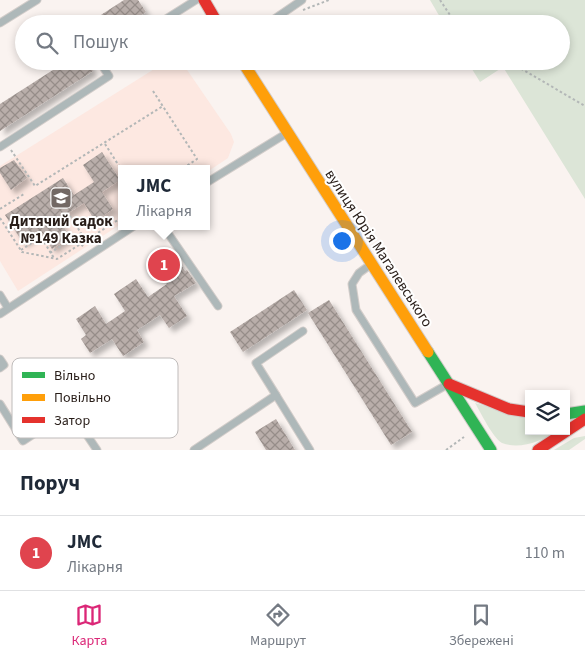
<!DOCTYPE html>
<html lang="uk">
<head>
<meta charset="utf-8">
<style>
	body { margin:0; font-family:"Source Sans 3",sans-serif; background:#f2f2f3; color:#1f2937 }
	.controls { position:absolute; right:15px; bottom:15px; display:grid; overflow:hidden; border-radius:0px; box-shadow:0 2px 8px #0003 }
	.controls button { width:45px; height:45px; display:grid; place-items:center; padding:0; border:0; border-bottom:1px solid #e0e1e3; background:#fff; color:#1f2937; font:25px sans-serif }
	.you { position:absolute; left:341px; top:240px; width:18px; height:18px; margin:-12px; border:4px solid #fff; border-radius:50%; background:#1a73e8; box-shadow:0 0 0 8px #1a73e833 }
	.badge { display:grid; place-items:center; width:32px; height:32px; border-radius:50%; background:#db2777; color:#fff; font-size:16px; font-weight:700 }
	.pin { position:absolute; translate:-50% -50%; border:2px solid #fff; box-shadow:0 1px 5px #0006 }
	.popup { position:absolute; left:118px; top:165px; width:92px; height:65px; box-sizing:border-box; display:grid; place-content:center; border-radius:0px; background:#fff; filter:drop-shadow(0 1px 4px #0005); font-size:16px; white-space:nowrap; color:#747a83 }
	.popup b { font-size:19px; color:#1f2937 }
	.popup::after { content:''; position:absolute; left:50%; top:100%; margin-left:-10px; border:10px solid transparent; border-top-color:#fff }
	.list { margin:0; padding:0; list-style:none }
	h2 { display:flex; justify-content:space-between; align-items:center; height:65px; margin:0; padding:0 20px; font-size:21px }
	h2 small { font-size:16px; font-weight:400; color:#747a83 }
	.list li { display:grid; grid-template-columns:32px 1fr auto; gap:15px; align-items:center; box-sizing:border-box; height:75px; padding:0 20px; border-top:1px solid #e0e1e3 }
	.list b { display:block; font-size:19px; white-space:nowrap }
	.list p { margin:0; font-size:16px; white-space:nowrap; color:#747a83 }
	.list em { font-size:16px; font-style:normal; color:#747a83 }
	.icon { flex:none; width:28px; height:28px; fill:none; stroke:currentColor; stroke-width:2; stroke-linecap:round; stroke-linejoin:round }
	.map { position:relative; flex:none; width:585px; height:450px; overflow:hidden }
	.search { position:absolute; background:#fff; box-shadow:0 2px 8px #0003; left:15px; right:15px; top:15px; height:55px; display:flex; align-items:center; gap:12px; box-sizing:border-box; padding:0 18px; border-radius:28px; color:#747a83; font-size:19px }
	.sheet { height:140px; background:#fff }
	nav { display:flex; justify-content:space-around; align-items:center; box-sizing:border-box; height:70px; border-top:1px solid #e0e1e3; background:#fff; font-size:14px; color:#747a83 }
	nav a { display:grid; justify-items:center; gap:2px }
	nav .on { color:#db2777 }
	.map>svg:first-child { display:block }
	.built { fill:#fde8e1 }
	.green { fill:#dce5d7 }
	.building { fill:url(#building-cross-hatch); filter:url(#shadow) }
	.lines { fill:none; stroke-linecap:round; stroke-linejoin:round }
	.lane-casing { stroke:#d3cdca; stroke-width:9 }
	.fast-casing { stroke:#d3cdca; stroke-width:13 }
	.slow-casing { stroke:#d3cdca; stroke-width:13 }
	.jam-casing { stroke:#d3cdca; stroke-width:13 }
	.path { stroke:#b3b7b7; stroke-width:2; stroke-dasharray:2.5 2.5; stroke-linecap:butt }
	.lane { stroke:#aeb8b9; stroke-width:7 }
	.fast { stroke:#30b455; stroke-width:11 }
	.slow { stroke:#ff9f0a; stroke-width:11 }
	.jam { stroke:#e5322d; stroke-width:11 }
	.labels { text-anchor:middle; stroke-width:4; stroke-linejoin:round; paint-order:stroke }
	.poi-label { font-size:15px; font-weight:bold; fill:#281d18; stroke:#fff }
	.street-label { font-size:15px; fill:#281d18; stroke:#fff }
	.key { fill:#fff; stroke:#bebbba; stroke-width:1 }
	.key-label { font-size:14px; fill:#281d18 }
</style>
</head>
<body>
<div class="map">
<svg width="585" height="450" viewBox="0 0 585 450">
	<defs>
		<pattern id="building-cross-hatch" width="8" height="8" patternUnits="userSpaceOnUse" patternTransform="scale(1.25)"><rect width="8" height="8" fill="#b9aeaa"/><path d="M0 0l8 8M0 8l8-8" fill="none" stroke="#968d89"/></pattern>
		<filter id="shadow"><feDropShadow dx="4.5" dy="4.5" stdDeviation="2.5" flood-color="#0004"/></filter>
	</defs>
	<rect width="100%" height="100%" fill="#faf3f0"/>
	<path class="built" d="M167,61h14l50,73 3,8 -6,16 -21,14 -1,-3h-85v55l-103,67 -18,-30v-95z"/>
	<g class="green">
		<path d="M430,0h155v199l-82,-132 -23,15 -13,-21h94v-37h-117z"/>
		<path d="M475,403l54,16v12h28c-15,10 -37,19 -55,12 -9,-5 -21,-30 -27,-40z"/>
		<path d="M585,436v3l-16,11h-15l20,-12z"/>
	</g>
	<g class="building">
		<path d="M124,0h14l8,12 -18,12h-41z"/>
		<path d="M67,61h20l6,10 -93,60v-27z"/>
		<path d="M102,152l18,28 -18,12 11,17 -18,12 -11,-18 -25,16 11,18 -18,12 -11,-18 -18,12 -18,-28 58,-37 11,17 20,-13 -11,-17z"/>
		<path d="M14,160l13,18 -16,12 -11,-17v-5z"/>
		<path d="M173,253l12,18 2,-1 9,13 -22,13 13,20 -18,12 -9,-13 -23,15 7,12 -21,14 -11,-17 -22,14 -9,-14 5,-4 -10,-16 19,-13 11,18 19,-13 -11,-17 22,-15 12,18 19,-13 -13,-19z"/>
		<path d="M294,290l13,20 -64,42 -13,-20z"/>
		<path d="M329,300l83,132 -21,13 -83,-132z"/>
		<path d="M276,419l19,31h-29l-11,-18z"/>
	</g>
	<g class="lines">
		<g class="lane-casing">
			<g id="lane">
				<path d="M0,23l37,-23"/>
				<path d="M158,24l38,-24"/>
				<path d="M267,24l35,-24"/>
				<path d="M0,147l109,-71 -10,-15"/>
				<path d="M206,183l81,-50"/>
				<path d="M163,226l55,80"/>
				<path d="M370,265l-11,8 -7,11 4,26 59,93 33,-19"/>
				<path d="M0,295l8,13"/>
				<path d="M0,314l134,-88"/>
				<path d="M0,359l4,6 -4,3"/>
				<path d="M276,395l-20,-32 47,-32"/>
				<path d="M0,404l23,37 47,-31 27,40"/>
				<path d="M194,450l82,-55 34,55"/>
			</g>
		</g>
		<g class="fast-casing">
			<g id="fast">
				<path d="M428,352l63,98"/>
				<path d="M566,414l19,-3"/>
			</g>
		</g>
		<g class="slow-casing">
			<path id="slow" d="M242,61l186,291"/>
		</g>
		<g class="jam-casing">
			<g id="jam">
				<path d="M204,0l14,24"/>
				<path d="M449,384l60,25 20,3"/>
				<path d="M538,450l47,-31"/>
			</g>
		</g>
		<g class="path">
			<path d="M440,0l16,24"/>
			<path d="M303,10l26,-10"/>
			<path d="M508,61l77,45"/>
			<path d="M153,91l44,68 -15,10"/>
			<path d="M105,144l16,25"/>
			<path d="M11,150l24,36 128,-80"/>
			<path d="M0,209l24,-15"/>
			<path d="M0,218l22,34 35,7 64,-41"/>
			<path d="M76,236l8,12"/>
			<path d="M21,250l20,-13 13,21"/>
			<path d="M50,253l31,-20 -11,-17"/>
			<path d="M446,450l18,-13"/>
		</g>
		<use href="#lane" class="lane"/>
		<use href="#fast" class="fast"/>
		<use href="#slow" class="slow"/>
		<use href="#jam" class="jam"/>
	</g>
	<defs>
		<g id="school-square" transform="scale(1.125)"><rect x="-9" y="-9" width="18" height="18" rx="4" fill="#726864" stroke="#fff"/><path d="M0-5L7-2L0 1L-7-2ZM-4 1L0 2.5L4 1V4Q0 6-4 4Z" fill="#fff"/></g>
	</defs>
	<g fill-rule="evenodd">
		<use href="#school-square" x="61" y="198"/>
	</g>
	<g class="labels">
		<g class="poi-label">
			<text x="61" y="226">Дитячий садок<tspan x="61" dy="17">№149 Казка</tspan></text>
		</g>
		<g class="street-label">
			<text transform="translate(379 248) rotate(57)" y="5">вулиця Юрія Магалевського</text>
		</g>
	</g>
	<rect x="12" y="358" width="166" height="80" rx="8" class="key"/>
	<rect x="22" y="372" width="23" height="6" fill="#30b455"/>
	<rect x="22" y="394" width="23" height="7" fill="#ff9f0a"/>
	<rect x="22" y="417" width="23" height="6" fill="#e5322d"/>
	<g class="key-label">
		<text x="54" y="380">Вільно</text>
		<text x="54" y="402">Повільно</text>
		<text x="54" y="425">Затор</text>
	</g>
</svg>
<div class="controls">
<button><svg class="icon" aria-label="layers" viewBox="0 0 24 24"><path d="M12 4l9 5-9 5-9-5zM3 14l9 5 9-5"/></svg></button>
</div>
<div class="you"></div>
<div class="pin badge" style="left:164px;top:265px;background:#e0444e">1</div>
<div class="popup"><b>JMC</b>Лікарня</div>
<div class="search"><svg class="icon" aria-label="search" viewBox="0 0 24 24"><circle cx="10" cy="10" r="6"/><path d="M15 15l6 6"/></svg>Пошук</div>
</div>
<section class="sheet">
<h2>Поруч<small></small></h2>
<ul class="list">
<li><span class="badge" style="background:#e0444e">1</span><div><b>JMC</b><p>Лікарня</p></div><em>110 m</em></li>
</ul>
</section>
<nav>
<a class="on"><svg class="icon" aria-label="map" viewBox="0 0 24 24"><path d="M3 6l6-2 6 2 6-2v14l-6 2-6-2-6 2zM9 4v14M15 6v14"/></svg>Карта</a>
<a><svg class="icon" aria-label="directions" viewBox="0 0 24 24"><path d="M12 3l9 9-9 9-9-9zM9 14v-3h6M13 9l2 2-2 2"/></svg>Маршрут</a>
<a><svg class="icon" aria-label="saved" viewBox="0 0 24 24"><path d="M7 4h10v16l-5-4-5 4z"/></svg>Збережені</a>
</nav>
</body>
</html>
